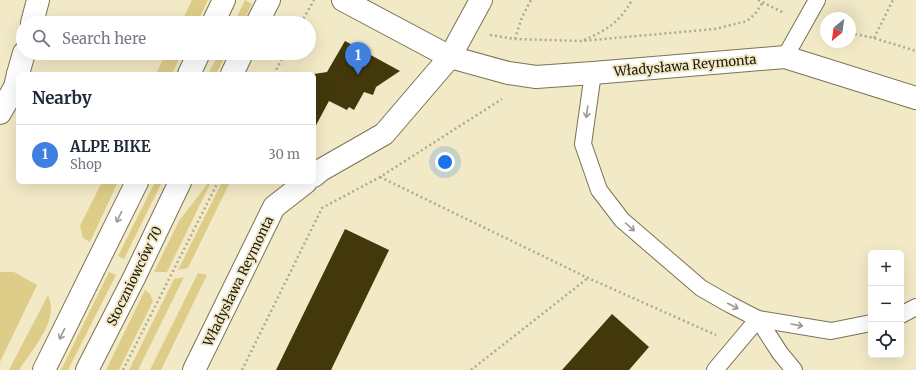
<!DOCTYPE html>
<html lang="en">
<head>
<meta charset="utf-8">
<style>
	body { margin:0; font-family:Merriweather,serif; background:#f6f6f7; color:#1f2937 }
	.controls { position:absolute; right:12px; bottom:12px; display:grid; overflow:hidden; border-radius:6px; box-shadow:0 4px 16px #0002 }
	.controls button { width:36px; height:36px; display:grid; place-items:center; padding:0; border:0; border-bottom:1px solid #e0e1e3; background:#fff; color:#1f2937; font:20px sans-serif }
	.compass { position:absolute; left:820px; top:12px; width:36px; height:36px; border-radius:50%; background:#fff; box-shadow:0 4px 16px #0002; rotate:209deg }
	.you { position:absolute; left:445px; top:162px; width:14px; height:14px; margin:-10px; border:3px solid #fff; border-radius:50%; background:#1a73e8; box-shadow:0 0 0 6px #1a73e833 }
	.badge { display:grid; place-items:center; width:26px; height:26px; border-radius:50%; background:#067dc6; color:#fff; font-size:13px; font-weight:700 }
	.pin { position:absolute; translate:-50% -33px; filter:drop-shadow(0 1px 2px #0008) }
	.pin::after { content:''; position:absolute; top:21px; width:14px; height:12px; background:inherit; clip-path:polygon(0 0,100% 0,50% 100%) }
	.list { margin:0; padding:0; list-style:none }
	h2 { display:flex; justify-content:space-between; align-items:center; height:52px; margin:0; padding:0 16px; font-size:17px }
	h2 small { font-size:13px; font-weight:400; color:#747a83 }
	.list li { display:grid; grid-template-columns:26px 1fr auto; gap:12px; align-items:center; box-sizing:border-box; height:60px; padding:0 16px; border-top:1px solid #e0e1e3 }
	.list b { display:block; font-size:15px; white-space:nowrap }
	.list p { margin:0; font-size:13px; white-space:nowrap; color:#747a83 }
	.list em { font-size:13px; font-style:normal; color:#747a83 }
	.icon { flex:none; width:22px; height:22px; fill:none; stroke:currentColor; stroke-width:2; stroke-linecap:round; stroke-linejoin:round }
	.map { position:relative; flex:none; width:916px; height:370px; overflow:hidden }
	.search { position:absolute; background:#fff; box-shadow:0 4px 16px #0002; left:16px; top:16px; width:300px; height:44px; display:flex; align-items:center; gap:10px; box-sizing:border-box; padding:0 14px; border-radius:22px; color:#747a83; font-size:15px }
	.panel { position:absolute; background:#fff; box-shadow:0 4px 16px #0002; left:16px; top:72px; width:300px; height:112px; border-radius:6px }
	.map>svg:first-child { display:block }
	.green { fill:#decd89 }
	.building { fill:#42380b }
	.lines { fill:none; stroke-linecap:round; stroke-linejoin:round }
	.service-casing { stroke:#7b7354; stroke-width:18 }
	.minor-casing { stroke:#7b7354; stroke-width:24 }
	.tertiary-casing { stroke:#7b7354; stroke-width:24 }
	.path { stroke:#b0a98d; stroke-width:2.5; stroke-dasharray:2 3; stroke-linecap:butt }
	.service { stroke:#fff; stroke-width:16 }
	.minor { stroke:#fff; stroke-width:22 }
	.tertiary { stroke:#fff; stroke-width:22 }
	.oneway { stroke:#9a9893 }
	.labels { text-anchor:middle; stroke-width:4; stroke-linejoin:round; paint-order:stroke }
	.street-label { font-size:13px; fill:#1e1b0e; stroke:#f2e9c6 }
</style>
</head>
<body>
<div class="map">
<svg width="916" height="370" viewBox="0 0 916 370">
	<rect width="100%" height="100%" fill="#f2e9c6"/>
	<g class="green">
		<path d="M192,0h16l-11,23h-16z"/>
		<path d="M245,0l7,4 -10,19h-8z"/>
		<path d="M166,53h16l-10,21h-16z"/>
		<path d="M219,53h8l-11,21h-8z"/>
		<path d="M102,182h16l-28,60 -7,-4 -3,-12z"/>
		<path d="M155,182h7l-38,77 -6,-3z"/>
		<path d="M209,182h2l-44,90h-13l25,-51z"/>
		<path d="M222,182h8l-42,86 -10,2z"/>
		<path d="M0,272h14l23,13 -37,77z"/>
		<path d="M109,272l7,3 -48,95h-7z"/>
		<path d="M198,273l9,2 -46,95h-11z"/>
		<path d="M184,277l-46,93h-9l45,-91z"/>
		<path d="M145,290l5,4 3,7 -34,69h-13z"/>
		<path d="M48,295c1,4 3,8 3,12 1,21 -21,46 -32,63h-10z"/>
	</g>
	<g class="building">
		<path d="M345,41l55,30 -24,16 -3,8 -9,-3 -10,18 -5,-3 -2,3 -18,-9 -15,28v-55l13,-2z"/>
		<path d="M345,229l44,21 -58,120h-55z"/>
		<path d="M612,314l37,33 -20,23h-67z"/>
	</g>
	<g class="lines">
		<g class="service-casing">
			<g id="service">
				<path d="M785,57l32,-57"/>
				<path d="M593,73l-10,71 16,46 23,30 79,68 28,16 29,15 73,12 40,-8"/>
				<path d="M901,315l15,-8"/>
				<path d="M758,319l22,34 14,17"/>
				<path d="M715,370l43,-51"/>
			</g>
		</g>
		<g class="minor-casing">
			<g id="minor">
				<path d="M343,0l107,57 58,16 28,4 57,-4 192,-16 131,41"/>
				<path d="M32,23l6,-23"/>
				<path d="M18,74l6,-21"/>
				<path d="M0,113l15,-26 3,-13"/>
				<path d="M314,176l7,-6 63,-36 66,-77 31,-57"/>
				<path d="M194,370l80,-163 32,-25"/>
			</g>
		</g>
		<g class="tertiary-casing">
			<g id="tertiary">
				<path d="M213,23l11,-23"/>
				<path d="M257,23l12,-23"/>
				<path d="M189,74l10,-21"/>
				<path d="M232,74l10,-21"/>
				<path d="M44,370l93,-188"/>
				<path d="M87,370l47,-92 46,-96"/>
			</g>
		</g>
		<g class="path">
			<path d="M758,0l26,13"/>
			<path d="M301,23l13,-23"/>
			<path d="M850,33l24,5 42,13"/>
			<path d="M490,35l25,4 66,2 134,-12 32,-8 8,-7 8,-12"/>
			<path d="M874,38l19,-38"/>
			<path d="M515,39l7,-22 9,-17"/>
			<path d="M584,40c24,-11 34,-16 48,-40"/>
			<path d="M274,74l11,-21"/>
			<path d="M380,177l208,101 128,57"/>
			<path d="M123,370l95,-188"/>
			<path d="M242,370l80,-162 58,-31 122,-78"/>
			<path d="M471,370l117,-92"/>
		</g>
		<use href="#service" class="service"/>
		<use href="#minor" class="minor"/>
		<use href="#tertiary" class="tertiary"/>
	</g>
	<defs><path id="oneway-shaft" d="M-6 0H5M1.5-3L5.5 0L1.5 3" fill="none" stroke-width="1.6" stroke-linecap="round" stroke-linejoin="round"/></defs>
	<g class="oneway">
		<use href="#oneway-shaft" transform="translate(587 112) rotate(98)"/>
		<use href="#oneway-shaft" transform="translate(119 217) rotate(116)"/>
		<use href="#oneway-shaft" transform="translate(630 227) rotate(42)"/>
		<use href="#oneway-shaft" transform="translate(733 306) rotate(27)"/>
		<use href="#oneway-shaft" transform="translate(797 325) rotate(10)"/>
		<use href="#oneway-shaft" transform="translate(62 334) rotate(116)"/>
	</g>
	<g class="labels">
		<g class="street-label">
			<text transform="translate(685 65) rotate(-5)" y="5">Władysława Reymonta</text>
			<text transform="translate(134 276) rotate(-64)" y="5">Stoczniowców 70</text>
			<text transform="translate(238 281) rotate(-64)" y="5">Władysława Reymonta</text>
		</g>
	</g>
</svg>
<div class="controls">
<button>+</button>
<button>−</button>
<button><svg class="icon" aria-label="locate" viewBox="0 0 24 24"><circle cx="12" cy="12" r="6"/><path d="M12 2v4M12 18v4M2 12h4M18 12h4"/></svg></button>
</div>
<svg class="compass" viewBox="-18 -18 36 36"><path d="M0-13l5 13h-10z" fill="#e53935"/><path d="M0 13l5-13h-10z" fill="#747a83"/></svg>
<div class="you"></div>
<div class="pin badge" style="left:358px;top:75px;background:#3f7fe0">1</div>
<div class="search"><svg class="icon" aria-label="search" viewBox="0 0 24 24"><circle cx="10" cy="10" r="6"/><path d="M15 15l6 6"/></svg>Search here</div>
<section class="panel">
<h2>Nearby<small></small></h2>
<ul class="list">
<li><span class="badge" style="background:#3f7fe0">1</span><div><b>ALPE BIKE</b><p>Shop</p></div><em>30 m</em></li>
</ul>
</section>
</div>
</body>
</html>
